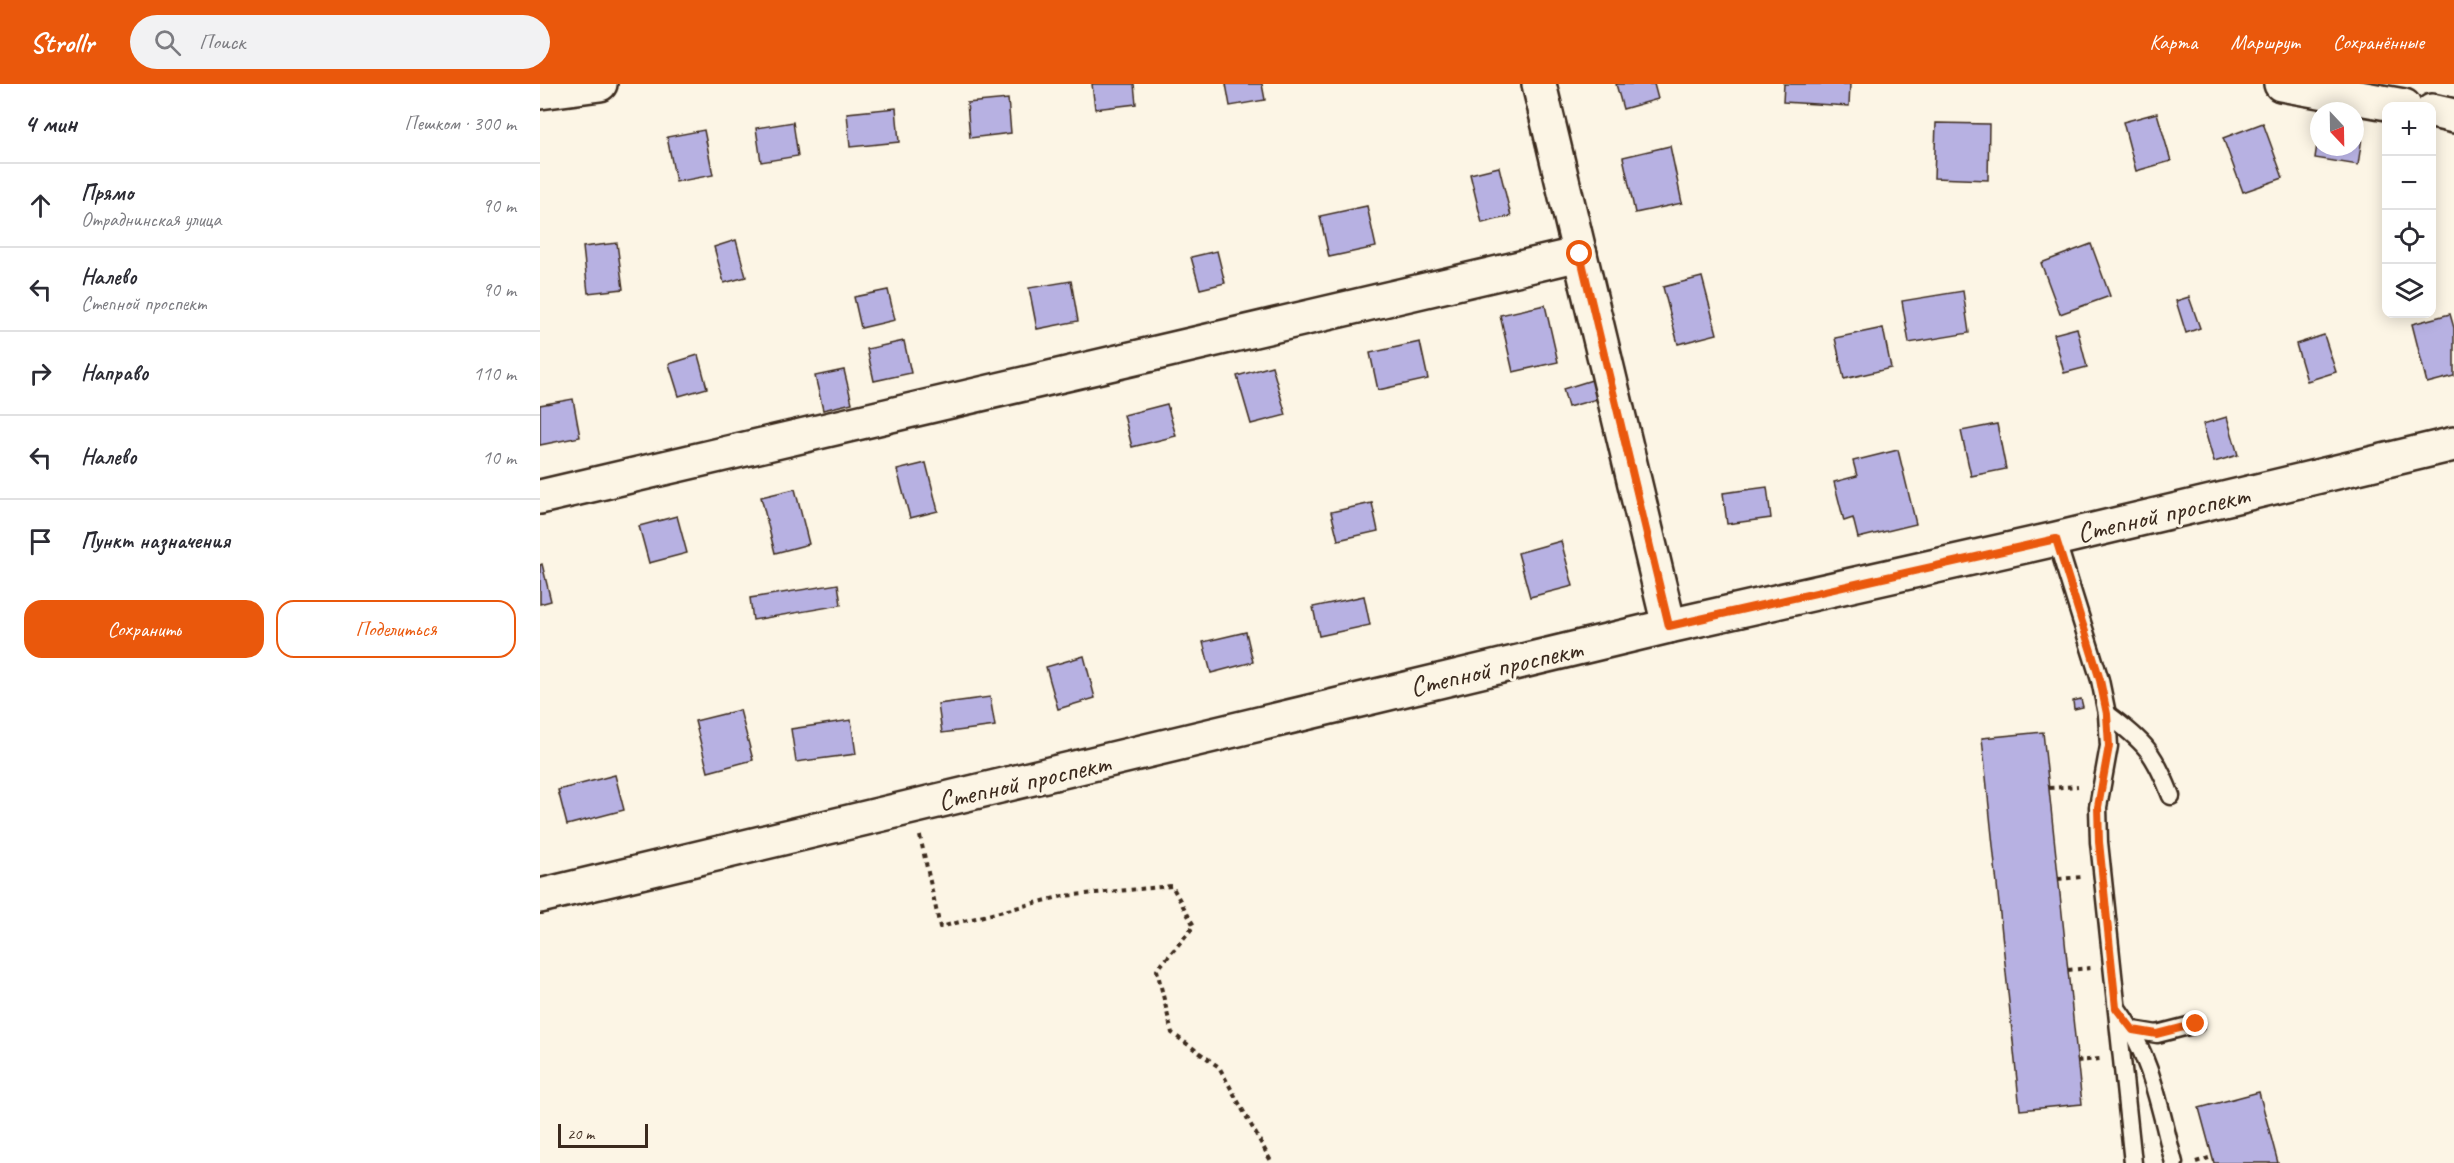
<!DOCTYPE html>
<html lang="ru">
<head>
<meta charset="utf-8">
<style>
	body { margin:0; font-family:Caveat,sans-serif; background:#f2f2f3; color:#2b2b33 }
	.controls { position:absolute; right:18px; top:18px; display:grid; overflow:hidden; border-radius:12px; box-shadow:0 3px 15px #0003 }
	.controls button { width:54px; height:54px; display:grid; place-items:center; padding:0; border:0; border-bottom:2px solid #e1e1e2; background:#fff; color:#2b2b33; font:30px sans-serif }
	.compass { position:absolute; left:1770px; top:18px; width:54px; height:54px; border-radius:50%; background:#fff; box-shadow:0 3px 15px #0003; rotate:158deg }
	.scale { position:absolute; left:18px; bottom:15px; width:90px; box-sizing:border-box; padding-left:6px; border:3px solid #3b2a1e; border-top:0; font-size:16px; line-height:21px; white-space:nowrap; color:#3b2a1e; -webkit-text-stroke:4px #fcf5e5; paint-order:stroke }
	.stop { position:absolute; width:18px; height:18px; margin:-14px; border:4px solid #ea580c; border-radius:50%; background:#fff }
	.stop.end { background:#ea580c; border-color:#fff; box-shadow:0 2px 6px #0008 }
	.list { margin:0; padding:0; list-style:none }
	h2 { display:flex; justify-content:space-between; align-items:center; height:78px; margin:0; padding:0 24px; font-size:26px }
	h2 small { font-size:20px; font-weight:400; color:#7c7c81 }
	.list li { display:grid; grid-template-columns:39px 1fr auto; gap:18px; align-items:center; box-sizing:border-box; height:84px; padding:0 24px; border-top:2px solid #e1e1e2 }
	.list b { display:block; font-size:22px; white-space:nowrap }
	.list p { margin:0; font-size:20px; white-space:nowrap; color:#7c7c81 }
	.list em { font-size:20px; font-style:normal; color:#7c7c81 }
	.actions { display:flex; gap:12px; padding:18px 24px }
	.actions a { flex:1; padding:14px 0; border:2px solid #ea580c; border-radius:18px; text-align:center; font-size:21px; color:#ea580c }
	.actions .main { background:#ea580c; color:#fff }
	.icon { flex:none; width:33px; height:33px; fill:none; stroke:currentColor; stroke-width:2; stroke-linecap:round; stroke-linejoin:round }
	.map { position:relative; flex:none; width:1914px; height:1079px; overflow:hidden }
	header { display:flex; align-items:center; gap:36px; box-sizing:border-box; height:84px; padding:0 30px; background:#ea580c; color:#fff }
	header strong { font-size:28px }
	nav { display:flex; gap:33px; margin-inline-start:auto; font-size:21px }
	.search { width:420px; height:54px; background:#f2f2f3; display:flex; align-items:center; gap:15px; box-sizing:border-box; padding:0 21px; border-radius:33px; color:#7c7c81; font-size:22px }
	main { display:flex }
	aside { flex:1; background:#fff }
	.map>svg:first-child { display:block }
	.building { fill:#b7b1e2; stroke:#3b2a1e; stroke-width:1.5 }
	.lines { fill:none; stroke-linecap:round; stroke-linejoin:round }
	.service-casing { stroke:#3b2a1e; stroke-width:21 }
	.minor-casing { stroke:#3b2a1e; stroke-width:38 }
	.path { stroke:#3b2a1e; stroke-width:4; stroke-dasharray:4.5 4.5; stroke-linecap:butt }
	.service { stroke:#fcf5e5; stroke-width:16 }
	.minor { stroke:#fcf5e5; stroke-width:33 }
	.route { stroke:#ea580c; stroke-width:8 }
	.labels { text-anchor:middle; stroke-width:6; stroke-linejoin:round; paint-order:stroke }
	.street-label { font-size:28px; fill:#3b2a1e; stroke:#fcf5e5 }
</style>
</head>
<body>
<header>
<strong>Strollr</strong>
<div class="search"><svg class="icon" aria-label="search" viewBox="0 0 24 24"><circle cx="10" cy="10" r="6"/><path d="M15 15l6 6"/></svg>Поиск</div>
<nav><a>Карта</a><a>Маршрут</a><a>Сохранённые</a></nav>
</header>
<main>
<aside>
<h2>4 мин<small>Пешком · 300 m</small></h2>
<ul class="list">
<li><svg class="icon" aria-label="ahead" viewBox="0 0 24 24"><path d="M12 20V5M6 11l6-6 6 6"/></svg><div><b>Прямо</b><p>Отраднинская улица</p></div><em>90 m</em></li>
<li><svg class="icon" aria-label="left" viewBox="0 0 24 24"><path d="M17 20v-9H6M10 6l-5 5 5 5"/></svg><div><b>Налево</b><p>Степной проспект</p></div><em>90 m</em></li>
<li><svg class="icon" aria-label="right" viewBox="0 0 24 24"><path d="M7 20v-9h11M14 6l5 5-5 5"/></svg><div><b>Направо</b></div><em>110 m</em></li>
<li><svg class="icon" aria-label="left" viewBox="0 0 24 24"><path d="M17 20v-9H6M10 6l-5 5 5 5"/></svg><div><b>Налево</b></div><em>10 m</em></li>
<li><svg class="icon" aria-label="arrive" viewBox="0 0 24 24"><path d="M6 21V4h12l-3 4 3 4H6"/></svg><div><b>Пункт назначения</b></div></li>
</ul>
<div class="actions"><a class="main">Сохранить</a><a>Поделиться</a></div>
</aside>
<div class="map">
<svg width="1914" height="1079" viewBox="0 0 1914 1079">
	<rect width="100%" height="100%" fill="#fcf5e5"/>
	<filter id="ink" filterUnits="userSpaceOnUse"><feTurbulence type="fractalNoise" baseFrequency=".0167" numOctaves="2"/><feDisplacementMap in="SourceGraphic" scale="12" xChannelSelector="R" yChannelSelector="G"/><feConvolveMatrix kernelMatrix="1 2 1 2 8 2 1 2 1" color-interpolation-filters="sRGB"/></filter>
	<g filter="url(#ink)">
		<g class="building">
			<path d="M552,0h42l2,20 -41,5z"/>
			<path d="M686,0h36l3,16 -35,6z"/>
			<path d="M1076,0h38l4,15 -35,10z"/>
			<path d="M1244,0h66l-1,22 -66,-4z"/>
			<path d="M468,15l3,34 -41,5 -3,-35z"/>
			<path d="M356,24l3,34 -49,5 -3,-34z"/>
			<path d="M1617,29l14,48 -35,10 -13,-49z"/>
			<path d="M253,38l5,34 -37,6 -5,-34z"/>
			<path d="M1396,39l53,1 -1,56 -54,-2z"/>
			<path d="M1723,39l20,55 -40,14 -20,-54z"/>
			<path d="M1815,39l9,1 -6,41 -43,-7 4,-27v16h36z"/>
			<path d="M164,46l9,45 -37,7 -9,-45z"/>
			<path d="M1130,62l12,57 -47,10 -12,-56z"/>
			<path d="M959,83l12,49 -29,7 -12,-49z"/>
			<path d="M827,122l9,41 -47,10 -9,-41z"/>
			<path d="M196,156l10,37 -22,6 -10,-36z"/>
			<path d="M77,159l6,46 -35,4 -5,-46z"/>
			<path d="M1551,160l19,52 -50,18 -19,-51z"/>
			<path d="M677,167l8,32 -25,6 -9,-32z"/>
			<path d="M1162,193l15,57 -39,10 -15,-57z"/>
			<path d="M531,197l7,40 -41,8 -8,-41z"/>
			<path d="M348,206l7,30 -34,8 -7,-31z"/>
			<path d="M1423,207l6,42 -60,10 -7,-42z"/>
			<path d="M1649,213l11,31 -14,5 -10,-32z"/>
			<path d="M1005,221l13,57 -45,10 -13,-57z"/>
			<path d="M1910,230l4,14v48l-27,7 -15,-59z"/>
			<path d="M1343,244l8,40 -47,11 -9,-41z"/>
			<path d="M1537,244l10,39 -23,6 -10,-39z"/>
			<path d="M1784,251l12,37 -29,9 -11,-37z"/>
			<path d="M364,257l7,32 -37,8 -7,-32z"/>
			<path d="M880,258l8,37 -50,11 -8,-37z"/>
			<path d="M158,271l9,33 -28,8 -10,-32z"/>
			<path d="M732,282l14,49 -35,9 -14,-48z"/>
			<path d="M304,286l8,33 -29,7 -8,-34z"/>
			<path d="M1052,296l5,19 -29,8 -5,-18z"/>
			<path d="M33,315l7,38 -40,8v-40z"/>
			<path d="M627,320l9,32 -44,11 -8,-32z"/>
			<path d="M1687,333l11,38 -24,7 -11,-38z"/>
			<path d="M1457,340l9,45 -35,7 -10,-45z"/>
			<path d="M1358,366l18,74 -58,14 -5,-20 -9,3 -10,-39 23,-6 -4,-15z"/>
			<path d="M386,379l12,48 -28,7 -13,-48z"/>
			<path d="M1227,403l4,31 -44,6 -4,-31z"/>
			<path d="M255,405l14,55 -34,9 -14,-56z"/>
			<path d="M832,419l6,28 -40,9 -7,-28z"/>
			<path d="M137,432l10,37 -38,10 -10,-37z"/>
			<path d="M1021,457l12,45 -43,11 -12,-44z"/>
			<path d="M2,480l9,37 -11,3v-39z"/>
			<path d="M298,500l3,21 -88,15 -3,-22z"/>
			<path d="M824,512l6,29 -51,11 -6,-29z"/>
			<path d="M706,548l7,30 -42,11 -8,-31z"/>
			<path d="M544,572l11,42 -37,11 -12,-42z"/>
			<path d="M450,613l5,29 -53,7 -4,-29z"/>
			<path d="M1541,615l2,8 -9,2 -1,-8z"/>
			<path d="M200,626l13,50 -45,12 -13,-51z"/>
			<path d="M311,636l5,34 -60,8 -5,-33z"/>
			<path d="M1503,648l39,372 -62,6 -38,-372z"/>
			<path d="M75,691l9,35 -57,15 -9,-35z"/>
			<path d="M1719,1008l19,71h-64l-15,-55z"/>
		</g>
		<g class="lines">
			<g class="service-casing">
				<g id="service">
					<path d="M1516,455l44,141 7,34 2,32 -11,61 1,35 34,321"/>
					<path d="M1567,630c38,28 47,38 64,82"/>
					<path d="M1577,924c34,46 43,101 57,155"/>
					<path d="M1593,946l24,4 39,-10"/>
				</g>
			</g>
			<g class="minor-casing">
				<g id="minor">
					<path d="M999,0l130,542"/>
					<path d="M1741,0l123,22"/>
					<path d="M0,8l60,-8"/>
					<path d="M1892,27l22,5"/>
					<path d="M0,413l1040,-243"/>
					<path d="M0,812l1129,-270 387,-87 398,-95"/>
				</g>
			</g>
			<g class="path">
				<path d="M1509,704l29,-2"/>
				<path d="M380,752l20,91 123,-31 109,-10 22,40 -37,44 15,63 47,34 53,96"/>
				<path d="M1518,795l24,-2"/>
				<path d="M1528,886l23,-2"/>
				<path d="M1537,977l23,-2"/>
				<path d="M1656,1078l16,-5"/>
			</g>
			<use href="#service" class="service"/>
			<use href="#minor" class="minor"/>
		</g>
	</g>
	<g class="lines" filter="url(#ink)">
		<path class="route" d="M1040,170l89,372 387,-87 44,141 7,34 2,32 -11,61 1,35 17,166 17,22 24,4 39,-10"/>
	</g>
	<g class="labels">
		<g class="street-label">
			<text transform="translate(1623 429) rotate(-13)" y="10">Степной проспект</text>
			<text transform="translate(956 583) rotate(-13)" y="10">Степной проспект</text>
			<text transform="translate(484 697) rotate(-13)" y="10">Степной проспект</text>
		</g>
	</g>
</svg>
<div class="controls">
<button>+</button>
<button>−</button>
<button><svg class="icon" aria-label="locate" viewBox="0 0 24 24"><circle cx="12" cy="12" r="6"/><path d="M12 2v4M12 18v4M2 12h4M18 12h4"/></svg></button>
<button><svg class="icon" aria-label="layers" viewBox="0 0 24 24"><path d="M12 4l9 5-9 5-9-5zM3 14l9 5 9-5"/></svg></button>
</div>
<svg class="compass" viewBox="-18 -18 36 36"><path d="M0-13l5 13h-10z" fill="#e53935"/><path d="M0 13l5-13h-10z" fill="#7c7c81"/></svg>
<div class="scale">20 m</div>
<div class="stop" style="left:1040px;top:170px"></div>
<div class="stop end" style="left:1656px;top:940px"></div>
</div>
</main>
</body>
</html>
